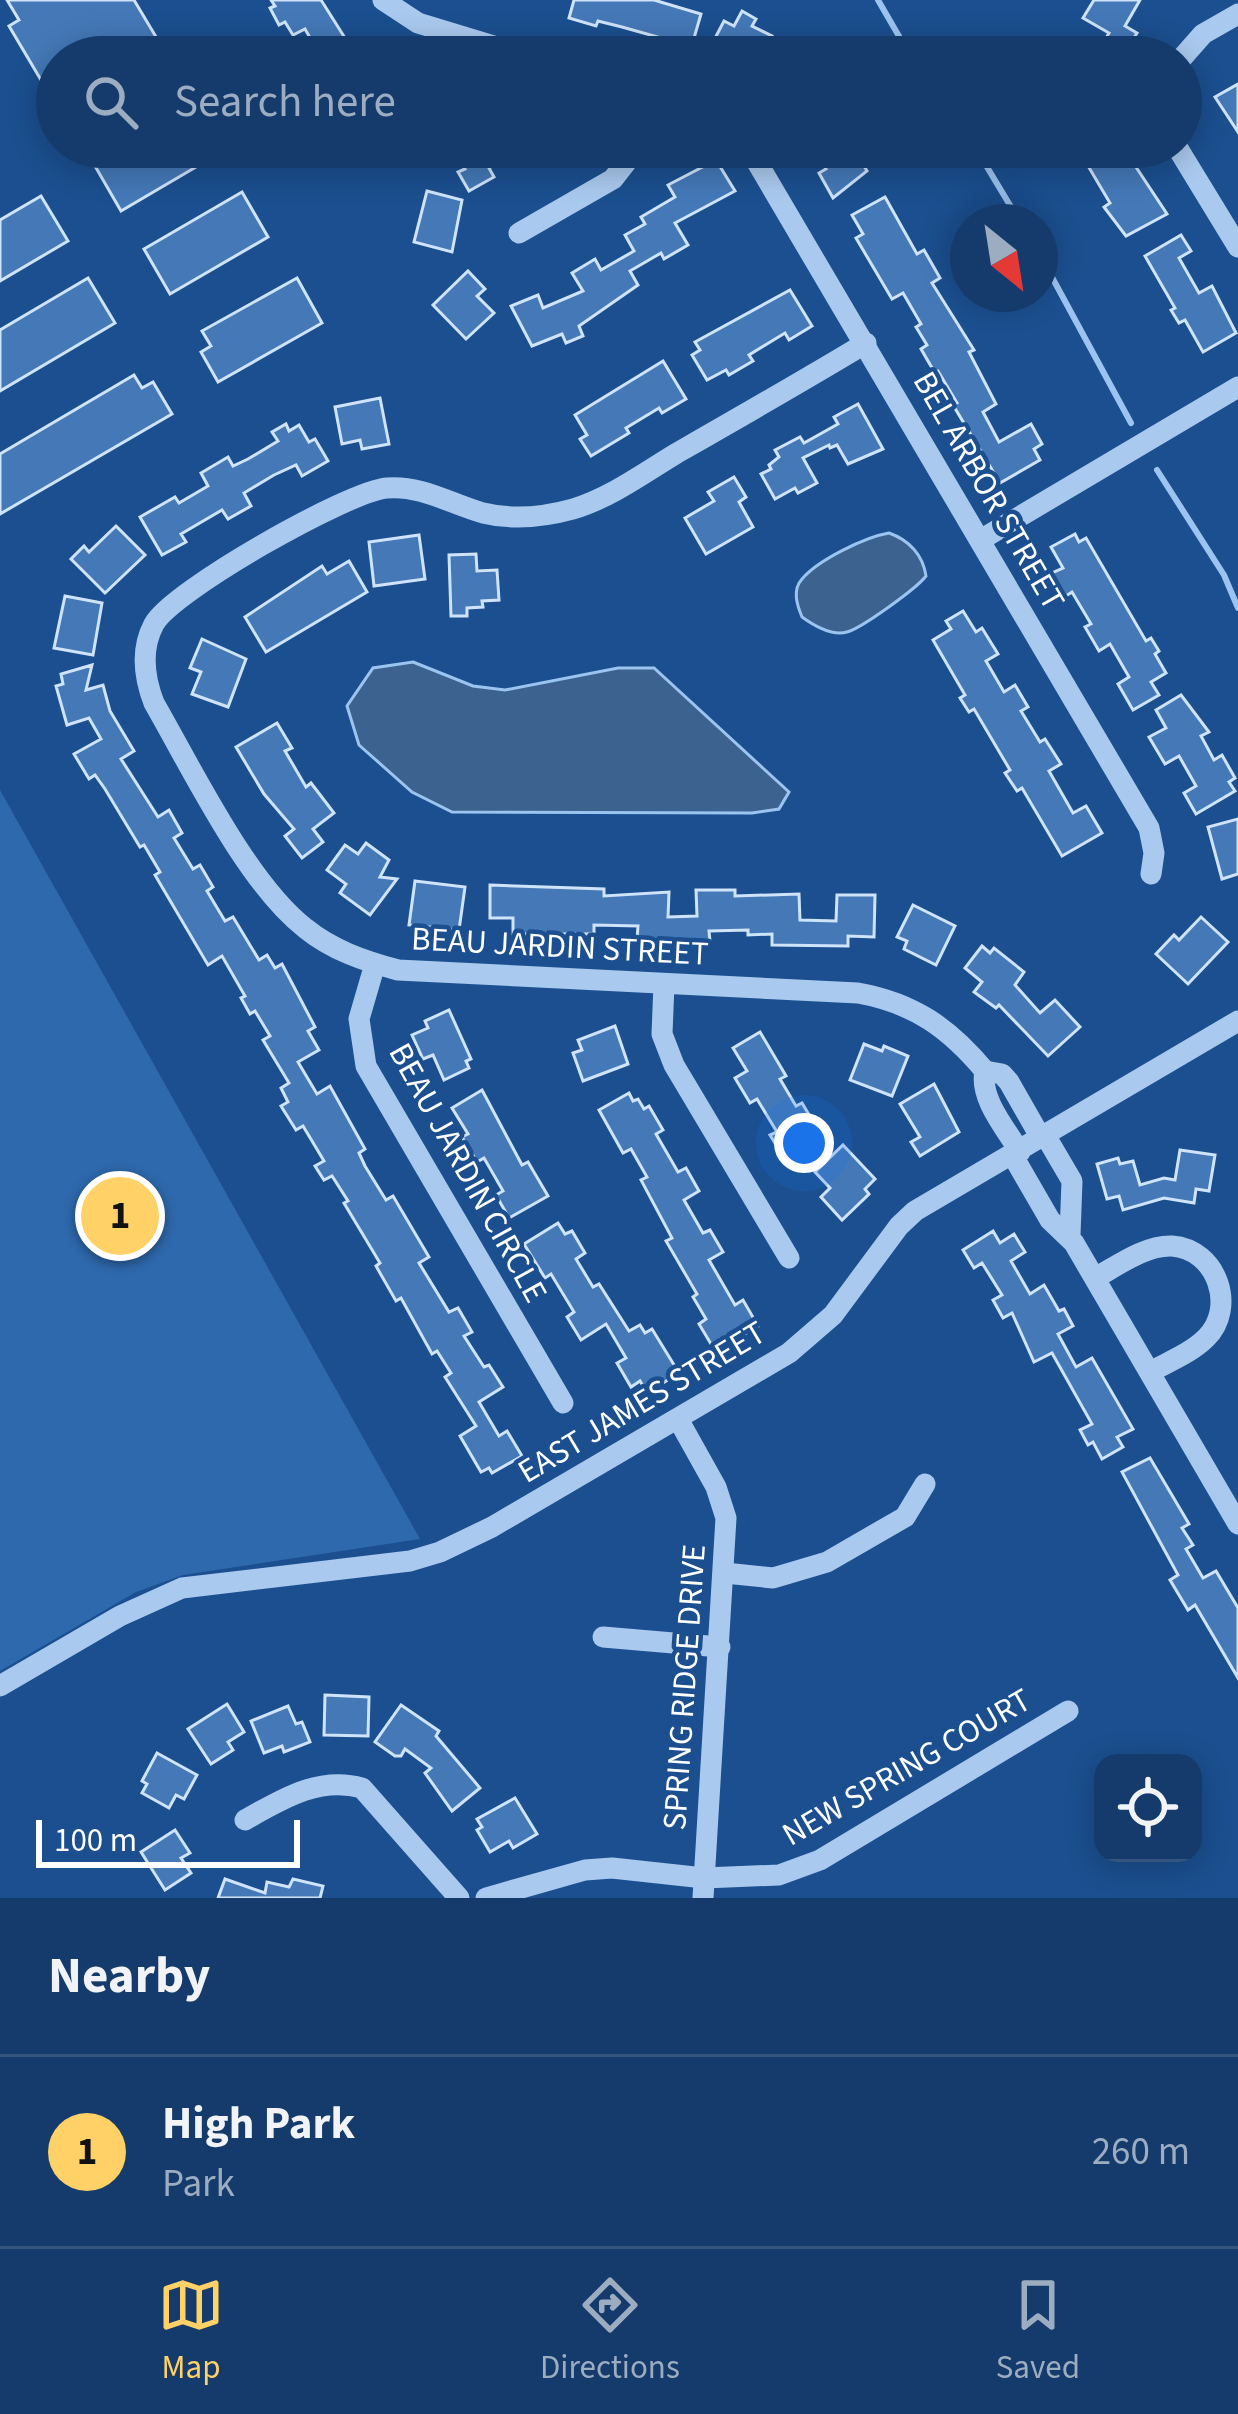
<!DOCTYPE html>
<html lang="en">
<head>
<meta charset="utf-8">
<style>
	body { margin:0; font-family:"Source Sans 3",sans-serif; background:#1d4271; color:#f1f3f6 }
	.controls { position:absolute; right:36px; bottom:36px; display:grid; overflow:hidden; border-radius:24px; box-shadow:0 6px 30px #0003 }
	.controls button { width:108px; height:108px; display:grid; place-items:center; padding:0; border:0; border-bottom:3px solid #33557e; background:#143b6b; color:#f1f3f6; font:60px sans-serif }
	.compass { position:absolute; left:950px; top:204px; width:108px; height:108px; border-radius:50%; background:#143b6b; box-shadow:0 6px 30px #0003; rotate:150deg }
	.scale { position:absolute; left:36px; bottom:30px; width:264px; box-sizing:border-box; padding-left:12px; border:6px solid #fff; border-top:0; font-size:33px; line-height:42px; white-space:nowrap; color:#fff; -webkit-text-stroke:9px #1b4f8f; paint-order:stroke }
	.you { position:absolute; left:804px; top:1143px; width:42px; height:42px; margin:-30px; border:9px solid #fff; border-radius:50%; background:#1a73e8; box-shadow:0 0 0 18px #1a73e833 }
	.badge { display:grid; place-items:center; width:78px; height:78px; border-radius:50%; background:#ffd166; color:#111; font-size:39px; font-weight:700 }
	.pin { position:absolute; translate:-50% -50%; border:6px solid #fff; box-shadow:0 3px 12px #0006 }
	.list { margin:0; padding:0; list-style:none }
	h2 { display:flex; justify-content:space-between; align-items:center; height:156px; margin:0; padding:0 48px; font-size:51px }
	h2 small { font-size:39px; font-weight:400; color:#9dadc1 }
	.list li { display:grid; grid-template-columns:78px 1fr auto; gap:36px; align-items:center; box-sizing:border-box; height:192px; padding:0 48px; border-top:3px solid #33557e }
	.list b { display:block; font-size:45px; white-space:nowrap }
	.list p { margin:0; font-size:39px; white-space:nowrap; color:#9dadc1 }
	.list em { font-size:39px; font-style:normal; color:#9dadc1 }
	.icon { flex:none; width:66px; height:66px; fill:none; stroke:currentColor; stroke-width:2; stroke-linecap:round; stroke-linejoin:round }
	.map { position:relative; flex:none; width:1238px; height:1898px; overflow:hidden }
	.search { position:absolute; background:#143b6b; box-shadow:0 6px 30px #0003; left:36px; right:36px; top:36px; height:132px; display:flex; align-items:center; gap:30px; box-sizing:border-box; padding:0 42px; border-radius:66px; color:#9dadc1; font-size:45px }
	.sheet { height:348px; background:#143b6b }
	nav { display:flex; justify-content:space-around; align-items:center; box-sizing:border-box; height:168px; border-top:3px solid #33557e; background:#143b6b; font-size:33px; color:#9dadc1 }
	nav a { display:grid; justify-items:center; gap:6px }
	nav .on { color:#ffd166 }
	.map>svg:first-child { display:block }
	.green { fill:#2e69ad }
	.water { fill:#3c6290; stroke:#9cc4f0; stroke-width:3 }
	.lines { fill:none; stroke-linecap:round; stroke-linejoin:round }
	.stream { stroke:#9cc4f0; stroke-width:6 }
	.building { fill:#4478b7; stroke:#cfe3fa; stroke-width:3 }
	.minor { stroke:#a9c9ee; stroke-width:21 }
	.labels { text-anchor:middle; stroke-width:9; stroke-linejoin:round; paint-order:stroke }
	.street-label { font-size:33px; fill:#fff; stroke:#1b4f8f }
</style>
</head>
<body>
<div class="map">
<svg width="1238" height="1898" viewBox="0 0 1238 1898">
	<rect width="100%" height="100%" fill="#1b4f8f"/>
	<path class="green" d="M0,790l420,749 -237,36 -47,17 -136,79z"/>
	<g class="water">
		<path d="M889,533c20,7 34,22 37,43 -9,12 -64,52 -79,56 -15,4 -34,-7 -45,-15 -5,-12 -10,-27 0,-38 16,-19 63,-42 87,-46z"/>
		<path d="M413,662l60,24 32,4 113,-22h36l135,124 -10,17 -27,4 -300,-1 -40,-20 -53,-47 -12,-39 26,-38z"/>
	</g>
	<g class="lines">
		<g class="stream">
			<path d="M878,0l33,57"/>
			<path d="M975,147l45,75"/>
			<path d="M1040,255l91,168"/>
			<path d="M1157,470l67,105 14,33"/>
		</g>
	</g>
	<g class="building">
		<path d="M7,0h127l34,57h-111v50l-48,-81 10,-6z"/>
		<path d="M271,0h50l36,57h-36l-16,-28 -12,6 -8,-13 -6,3 -9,-17 5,-2z"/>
		<path d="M574,0h80l47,14 -11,38 -26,-7 1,-6 -43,-12 -24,-6 -2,5 -27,-8z"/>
		<path d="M1094,0h46l-15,26 12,7 -14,22 -20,-12 6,-10 -26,-15z"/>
		<path d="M742,11l14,8 -4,7 20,10 -11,21h-26l-23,-13 12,-23 10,5z"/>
		<path d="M1238,84v48l-23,-35z"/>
		<path d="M127,147h103l-109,64 -26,-45z"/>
		<path d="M464,147h62l-37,21 5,9 -25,14 -11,-19 7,-3 -9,-17z"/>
		<path d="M813,147h72l-24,14 6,10 -34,27 -14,-25 7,-4z"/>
		<path d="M1094,147h57l-16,9 5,9 -4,2 31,47 -41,22 -22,-29 6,-4 -29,-49z"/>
		<path d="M716,160l19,31 -60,32 13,22 -24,14 -3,-6 -31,18 8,14 -59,41 4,10 -17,7 -4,-9 -30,12 -21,-40 27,-11 5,13 40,-17 -11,-18 23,-14 6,11 33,-19 -9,-16 20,-11 -4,-7 34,-20 -7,-12z"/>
		<path d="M427,191l35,9 -10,52 -38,-10z"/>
		<path d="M242,192l26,45 -98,57 -26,-45z"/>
		<path d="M41,196l27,45 -68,40v-61z"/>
		<path d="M885,197l32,57 7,-4 16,28 -8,5 42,67 -5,2 27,52 -13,8 16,30 32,-18 11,20 -8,5 6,11 -40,23 -47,-78 4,-2 -19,-32 -3,2 -14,-24 6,-4 -11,-18 5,-3 -18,-31 -11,6 -36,-61 7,-4 -11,-19z"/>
		<path d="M1181,235l10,16 -12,7 20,35 13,-7 24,47 -33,19 -18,-32 -6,3 -8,-13 4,-2 -30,-52z"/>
		<path d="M468,271l17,18 -8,7 17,17 -28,26 -33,-34z"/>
		<path d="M88,278l27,45 -115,68v-61z"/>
		<path d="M297,278l25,45 -104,59 -17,-30 10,-6 -9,-15z"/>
		<path d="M790,290l22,36 -23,14 -4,-7 -36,22 4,6 -24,14 -3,-5 -19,10 -15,-25 8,-5 -5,-8z"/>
		<path d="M663,361l23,38 -24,14 -3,-5 -33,20 3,5 -38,23 -11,-17 7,-4 -12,-20z"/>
		<path d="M134,375l8,13 11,-6 19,32 -172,100v-60z"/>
		<path d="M380,398l9,46 -27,5 -2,-9 -18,4 -7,-37z"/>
		<path d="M858,404l25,45 -35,15 -11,-19 -7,3 -1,-3 -26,13 14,25 -19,10 -3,-5 -20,11 -14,-25 10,-5 -2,-4 10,-8 -4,-7 25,-13 4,6 34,-19 -4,-7z"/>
		<path d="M286,424l3,7 10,-6 10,17 6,-3 13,22 -26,15 -6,-11 -22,10 -30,18 7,13 -23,13 -6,-9 -41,24 5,8 -24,13 -22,-38 35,-20 4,6 29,-17 -7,-13 27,-16 5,9 15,-7 30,-18 -6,-9z"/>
		<path d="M734,477l12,20 -7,5 14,25 -47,27 -21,-36 29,-17 -6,-9z"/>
		<path d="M116,526l29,29 -40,38 -34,-34 13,-13 5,6z"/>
		<path d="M1075,534l4,8 7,-4 60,103 5,-3 8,13 -4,3 11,19 -15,9 8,13 -26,15 -15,-26 11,-7 -19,-33 -11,7 -14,-24 6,-3 -19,-32 -6,4 -14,-23 11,-5 -12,-21z"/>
		<path d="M419,535l6,44 -51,7 -5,-44z"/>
		<path d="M476,554l1,17 20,-1 2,30 -17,1 1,6 -16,1v8h-16l-2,-61z"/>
		<path d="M349,561l18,31 -101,60 -21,-35 77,-51 5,8z"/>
		<path d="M65,596l37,7 -9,52 -39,-7z"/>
		<path d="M963,611l13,21 6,-4 16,26 -12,7 18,31 11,-7 13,22 -7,4 19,31 5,-3 16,25 -12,7 24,42 13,-7 16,27 -40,23 -40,-68 -5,3 -12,-18 5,-3 -36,-61 -5,3 -9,-14 5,-3 -32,-55 18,-11 -5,-8z"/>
		<path d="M202,639l44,20 -18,48 -36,-13 9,-22 -11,-4z"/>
		<path d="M92,665l-6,25 17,-5 7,26 24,40 -13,8 37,58 11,-7 13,23 -8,5 19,31 7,-4 13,22 -6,4 18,30 8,-4 26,43 8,-5 8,13 7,-4 33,63 -7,4 11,19 -21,12 19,32 13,-8 35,63 -6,4 6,13 21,34 7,-4 36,61 -10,6 30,49 9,-4 14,24 -8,4 20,31 5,-2 14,22 -24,15 20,34 8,-5 15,25 -30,17 -3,-5 -8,4 -21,-36 16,-10 -31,-49 6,-4 -14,-22 -5,3 -31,-56 -5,3 -20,-35 4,-3 -36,-60 4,-2 -16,-25 -8,4 -9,-14 9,-5 -21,-35 -7,4 -15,-24 7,-4 -7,-14 8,-5 -26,-43 7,-4 -15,-25 -5,3 -9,-16 4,-2 -23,-40 -14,9 -53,-90 5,-3 -16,-27 -4,2 -35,-58 -10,-14 -6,4 -15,-25 27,-15 -12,-21 -22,7 -11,-39 7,-2 -2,-10z"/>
		<path d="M1181,695l28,37 -8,4 13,24 8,-5 13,23 -6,4 6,9 -39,23 -12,-21 12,-7 -17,-30 -14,8 -16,-27 17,-9 -10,-18z"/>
		<path d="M277,723l15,25 -7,3 21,36 5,-4 23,30 -21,16 10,13 -21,16 -17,-22 9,-7 -30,-35 -28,-47z"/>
		<path d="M1238,819v55l-16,5 -14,-52z"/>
		<path d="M366,843l23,17 -9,17 17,2 -27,36 -30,-22 6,-9 -19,-14 18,-25 13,9z"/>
		<path d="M415,881l50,6 -6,43 -50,-5z"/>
		<path d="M490,885l114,4v7l65,-4 -1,25 29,-1 -1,-26h39v6l64,-2 1,26 36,1 1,-26h38l-1,42 -26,-1v10l-76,-1v-11l-24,1v-5l-39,1 1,11 -73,-3 1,-13 -44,-1v9h-81v-16h-23z"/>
		<path d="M913,905l42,21 -19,39 -32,-16 3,-8 -10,-4z"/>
		<path d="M1201,917l27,25 -40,42 -32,-30 18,-19 5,5z"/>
		<path d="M982,946l8,7 4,-5 30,24 -9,13 25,28 15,-13 25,27 -32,29 -49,-51 -3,3 -22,-16 8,-10 -17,-14z"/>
		<path d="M449,1010l22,49 -5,2 3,7 -25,12 -11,-25 -10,4 -11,-24 16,-7 -3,-7z"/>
		<path d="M615,1026l13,38 -45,17 -10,-28 9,-3 -4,-10z"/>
		<path d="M760,1032l26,44 -6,3 16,27 6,-3 19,32 -37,23 -14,-23 7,-3 -20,-33 -7,4 -15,-25 12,-7 -14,-23z"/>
		<path d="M864,1044l18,7 2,-5 24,10 -16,40 -42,-16z"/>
		<path d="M934,1084l25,48 -39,24 -9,-14 9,-5 -20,-33z"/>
		<path d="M482,1090l40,75 6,-3 20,34 -39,22 -13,-23 7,-4 -19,-33 -7,4 -15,-25 6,-3 -16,-26z"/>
		<path d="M629,1093l4,8 5,-2 6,10 5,-3 14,24 -7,4 22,38 8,-4 13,23 -15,9 19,33 7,-3 13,22 -14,8 26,45 8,-5 15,26 -25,15 -4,-7 -18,10 -12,-20 7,-5 -13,-22 4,-3 -31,-53 6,-3 -31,-58 6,-3 -16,-28 -8,4 -24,-43z"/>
		<path d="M843,1145l32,34 -10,10 4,5 -27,26 -21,-23 9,-9 -15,-16z"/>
		<path d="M1180,1150l35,5 -6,36 -13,-2 -2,14 -30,-5 -41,12 -4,-14 -12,3 -10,-35 21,-6 2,6 13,-3 7,24 24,-7 11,2z"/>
		<path d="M558,1223l7,11 7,-3 13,22 -9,6 17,28 6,-3 30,47 11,-6 5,8 7,-4 27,44 -32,20 -7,-12 -9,6 -14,-24 9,-5 -20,-34 -25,16 -14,-23 7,-5 -23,-38 -6,4 -21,-34z"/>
		<path d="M993,1231l7,12 14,-9 11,18 -14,9 19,33 14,-9 15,26 5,-2 9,17 -15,8 18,33 16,-9 41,71 -16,8 6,10 -21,12 -9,-17 -5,3 -8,-15 12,-6 -40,-71 -18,9 -22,-49 -9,5 -10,-18 9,-5 -20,-32 -8,5 -11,-18z"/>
		<path d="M1150,1458l39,66 -7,4 11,17 -7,4 17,29 13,-7 22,37v70l-43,-73 -7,5 -18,-30 8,-5 -56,-103z"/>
		<path d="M325,1695l44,2 -1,39 -44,-1z"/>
		<path d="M227,1704l17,28 -16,10 5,8 -22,14 -23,-35z"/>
		<path d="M401,1705l38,26 -3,5 44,52 -28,23 -27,-38 6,-5 -26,-19 -4,7h-6l-20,-14z"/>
		<path d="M288,1706l8,18 6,-2 8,20 -26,10 -2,-6 -18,7 -13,-32z"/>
		<path d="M157,1753l40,22 -13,24 -8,-4 -7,13 -27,-15 5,-9 -5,-3z"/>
		<path d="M515,1798l22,36 -24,14 -4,-7 -19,11 -13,-22 5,-3 -5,-8z"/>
		<path d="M175,1830l15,23 -9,5 10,15 -26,17 -24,-38z"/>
		<path d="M225,1879l40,14 2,-11 22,5 4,-8 30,7 -3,12h-102z"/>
	</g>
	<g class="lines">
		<g class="minor">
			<path d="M383,0l35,23 112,34"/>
			<path d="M1181,59l22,-25 35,-20"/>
			<path d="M748,147l401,681 5,25 -3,21"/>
			<path d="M1177,147l61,100"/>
			<path d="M519,233l94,-54 25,-32"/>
			<path d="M866,343c-63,38 -126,74 -189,110 -33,20 -67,45 -104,56 -29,8 -61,11 -90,4 -32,-9 -62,-28 -96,-25 -39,3 -215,103 -233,136 -14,26 -10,53 0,79 38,66 93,180 151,225 27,22 59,33 93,42l460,23c56,10 91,35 127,78"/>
			<path d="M982,539l256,-152"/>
			<path d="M375,964l-16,55 7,47 197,337"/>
			<path d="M664,984l-2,50 12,31 115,193"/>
			<path d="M985,1071l17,3 7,8 32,56"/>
			<path d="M985,1071c-6,27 21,58 35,81"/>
			<path d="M1045,1135l27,46 -2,54"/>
			<path d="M1013,1156l37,64 24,23 164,281"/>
			<path d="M1095,1278c22,-12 50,-33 77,-32 45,3 65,62 34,92 -15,15 -38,24 -56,34"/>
			<path d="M678,1419l38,68 10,31 -23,380"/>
			<path d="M725,1573l48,5 54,-16 78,-45 20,-33"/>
			<path d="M603,1637l117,10"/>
			<path d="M0,1686l120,-70 62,-28 228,-27 30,-9 52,-25 297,-174 44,-38 66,-89 16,-15 323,-190"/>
			<path d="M245,1820c37,-21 74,-44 117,-32l97,110"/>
			<path d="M486,1898l99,-28 27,-2 92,10 75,-3 41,-15 248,-149"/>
		</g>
	</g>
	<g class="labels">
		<g class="street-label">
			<text transform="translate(990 490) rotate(60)" y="12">BEL ARBOR STREET</text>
			<text transform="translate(560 945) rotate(3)" y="12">BEAU JARDIN STREET</text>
			<text transform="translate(469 1172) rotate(61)" y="12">BEAU JARDIN CIRCLE</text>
			<text transform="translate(641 1401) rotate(-31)" y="12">EAST JAMES STREET</text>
			<text transform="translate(683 1687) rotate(-86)" y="12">SPRING RIDGE DRIVE</text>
			<text transform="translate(906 1766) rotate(-30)" y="12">NEW SPRING COURT</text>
		</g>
	</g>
</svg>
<div class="controls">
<button><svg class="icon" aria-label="locate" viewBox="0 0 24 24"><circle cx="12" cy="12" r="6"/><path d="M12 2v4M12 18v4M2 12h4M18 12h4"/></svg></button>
</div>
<svg class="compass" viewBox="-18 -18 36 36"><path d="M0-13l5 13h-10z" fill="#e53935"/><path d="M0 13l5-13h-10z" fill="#9dadc1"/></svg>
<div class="scale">100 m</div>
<div class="you"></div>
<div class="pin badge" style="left:120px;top:1216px">1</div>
<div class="search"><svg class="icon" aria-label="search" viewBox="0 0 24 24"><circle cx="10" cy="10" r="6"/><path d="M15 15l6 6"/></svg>Search here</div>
</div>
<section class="sheet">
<h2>Nearby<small></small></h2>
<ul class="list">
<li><span class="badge">1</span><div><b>High Park</b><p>Park</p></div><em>260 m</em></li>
</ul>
</section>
<nav>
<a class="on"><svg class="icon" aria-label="map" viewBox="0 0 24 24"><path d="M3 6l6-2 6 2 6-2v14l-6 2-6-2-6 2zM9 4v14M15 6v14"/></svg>Map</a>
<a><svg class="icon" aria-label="directions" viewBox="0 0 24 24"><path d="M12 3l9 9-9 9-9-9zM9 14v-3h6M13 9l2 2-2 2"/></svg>Directions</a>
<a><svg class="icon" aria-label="saved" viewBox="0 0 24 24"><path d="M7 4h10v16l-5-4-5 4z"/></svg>Saved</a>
</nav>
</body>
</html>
